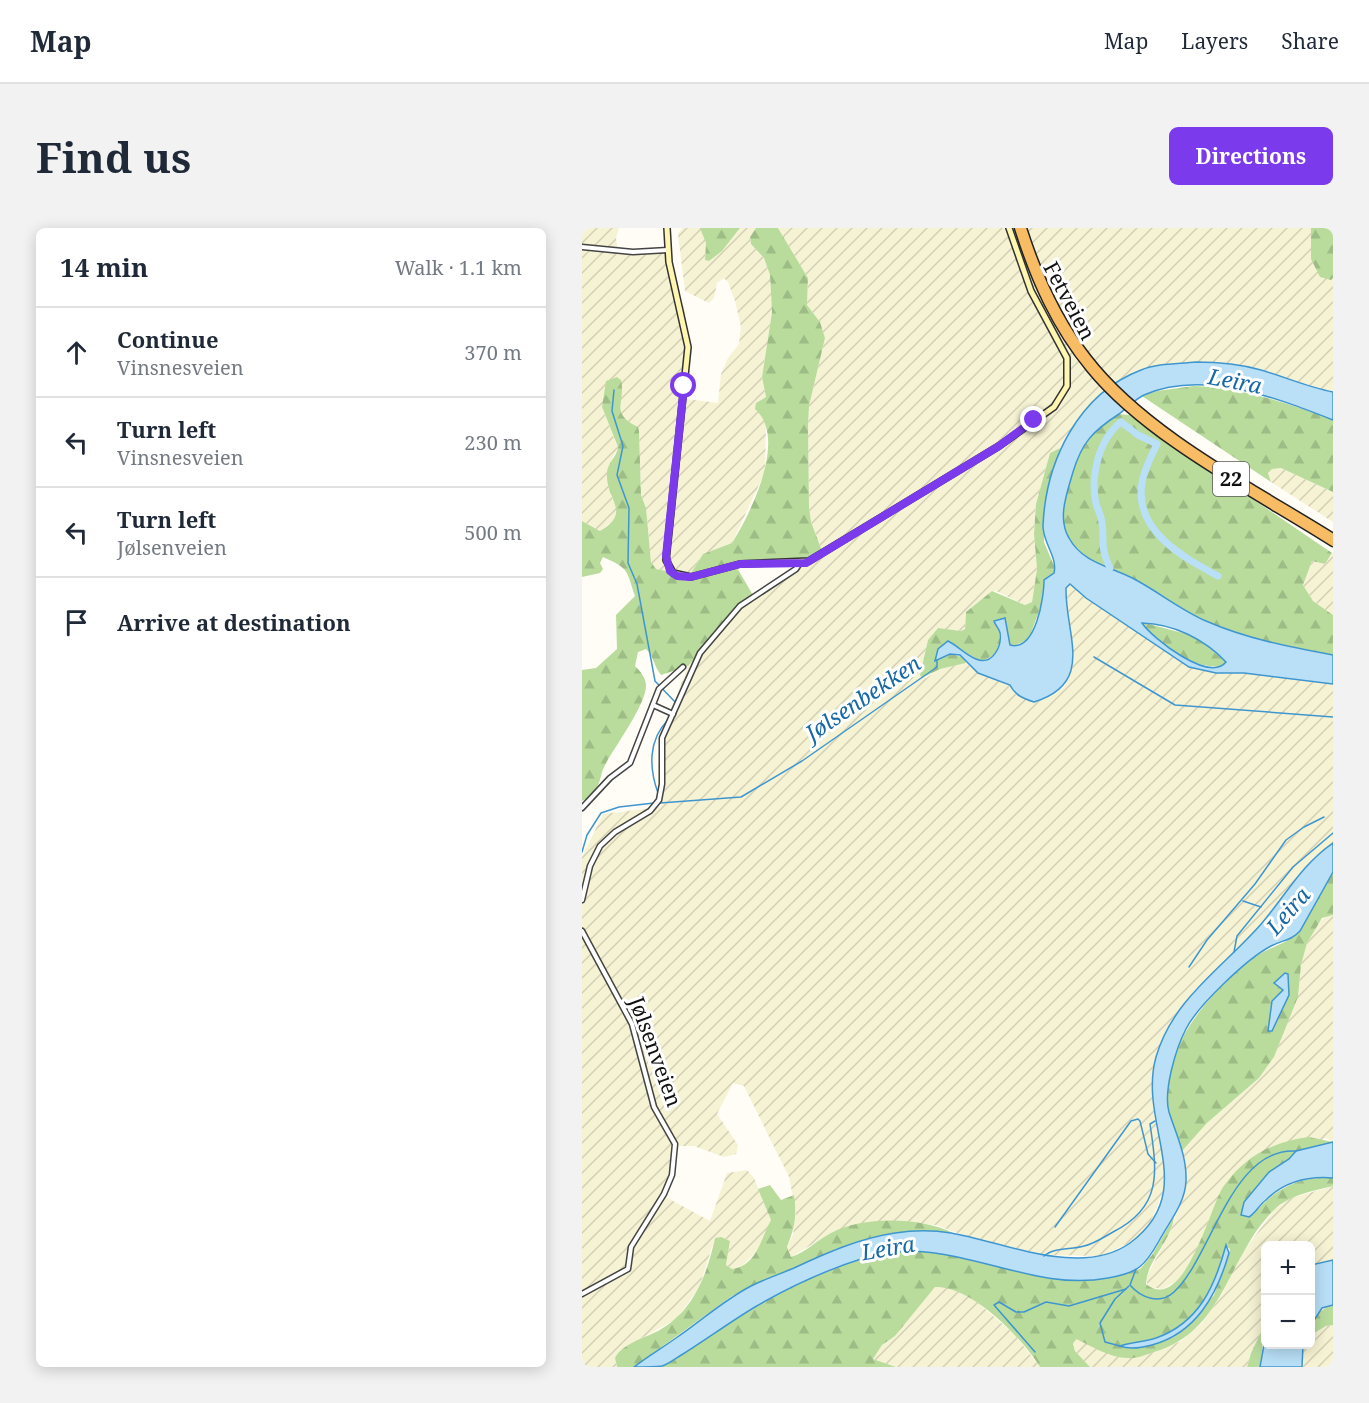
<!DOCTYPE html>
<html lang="en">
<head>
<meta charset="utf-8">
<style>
	body { margin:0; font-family:"Noto Serif",serif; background:#f2f2f3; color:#1f2937 }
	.controls { position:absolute; right:18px; bottom:18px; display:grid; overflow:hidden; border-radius:9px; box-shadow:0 3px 15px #0003 }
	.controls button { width:54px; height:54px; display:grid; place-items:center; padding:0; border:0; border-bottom:2px solid #e0e1e3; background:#fff; color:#1f2937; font:30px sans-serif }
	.stop { position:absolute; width:18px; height:18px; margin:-14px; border:4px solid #7c3aed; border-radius:50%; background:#fff }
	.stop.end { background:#7c3aed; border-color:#fff; box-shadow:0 2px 6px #0008 }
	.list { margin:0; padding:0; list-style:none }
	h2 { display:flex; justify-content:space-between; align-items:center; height:78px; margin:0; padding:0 24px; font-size:26px }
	h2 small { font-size:20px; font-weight:400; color:#747a83 }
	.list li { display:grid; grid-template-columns:39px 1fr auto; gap:18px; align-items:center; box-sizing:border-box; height:90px; padding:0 24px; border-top:2px solid #e0e1e3 }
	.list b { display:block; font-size:22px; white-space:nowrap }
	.list p { margin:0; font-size:20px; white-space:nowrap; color:#747a83 }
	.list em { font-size:20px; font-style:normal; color:#747a83 }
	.icon { flex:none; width:33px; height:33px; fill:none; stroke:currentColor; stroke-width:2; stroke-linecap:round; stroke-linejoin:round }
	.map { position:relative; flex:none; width:751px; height:1139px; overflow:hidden; border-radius:9px }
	header { display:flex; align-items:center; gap:36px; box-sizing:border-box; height:84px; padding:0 30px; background:#fff; border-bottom:2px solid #e0e1e3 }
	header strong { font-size:28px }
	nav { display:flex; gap:33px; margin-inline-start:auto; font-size:21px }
	.intro { display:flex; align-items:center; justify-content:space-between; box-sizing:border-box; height:144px; padding:0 36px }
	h1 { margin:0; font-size:42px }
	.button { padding:15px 27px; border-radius:9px; background:#7c3aed; color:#fff; font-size:21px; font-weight:700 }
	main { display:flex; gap:36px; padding:0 36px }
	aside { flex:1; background:#fff; border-radius:9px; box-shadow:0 3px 15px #0003 }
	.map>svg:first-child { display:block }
	.farmland { fill:url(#farmland-furrows) }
	.forest { fill:url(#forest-firs); fill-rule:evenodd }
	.water { fill:#b9e0f7; stroke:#3f96cf; stroke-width:1.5; fill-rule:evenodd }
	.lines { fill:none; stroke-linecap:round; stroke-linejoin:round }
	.stream { stroke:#3f96cf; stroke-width:1.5 }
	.river { stroke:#b9e0f7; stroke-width:7 }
	.minor-casing { stroke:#444; stroke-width:7 }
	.secondary-casing { stroke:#333; stroke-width:8 }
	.trunk-casing { stroke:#222; stroke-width:9 }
	.minor { stroke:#fff; stroke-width:4 }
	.secondary { stroke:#fff6b0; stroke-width:5 }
	.trunk { stroke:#f7bc64; stroke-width:6 }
	.route { stroke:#7c3aed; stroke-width:8 }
	.labels { text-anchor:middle; stroke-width:6; stroke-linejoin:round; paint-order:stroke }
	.shield { fill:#fff; stroke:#585858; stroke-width:1.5 }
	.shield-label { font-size:20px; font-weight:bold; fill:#111 }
	.street-label { font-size:21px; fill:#111; stroke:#fff }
	.water-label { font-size:22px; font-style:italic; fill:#1768a6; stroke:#fff }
</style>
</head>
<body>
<header>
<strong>Map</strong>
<nav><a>Map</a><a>Layers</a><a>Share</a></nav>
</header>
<div class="intro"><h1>Find us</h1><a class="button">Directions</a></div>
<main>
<aside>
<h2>14 min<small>Walk · 1.1 km</small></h2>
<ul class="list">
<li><svg class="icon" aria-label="ahead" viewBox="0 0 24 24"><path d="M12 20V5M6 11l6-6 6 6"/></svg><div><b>Continue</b><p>Vinsnesveien</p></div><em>370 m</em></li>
<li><svg class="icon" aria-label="left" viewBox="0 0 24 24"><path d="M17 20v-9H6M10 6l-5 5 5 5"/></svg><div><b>Turn left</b><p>Vinsnesveien</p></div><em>230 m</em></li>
<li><svg class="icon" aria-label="left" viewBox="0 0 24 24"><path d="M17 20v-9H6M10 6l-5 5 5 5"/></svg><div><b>Turn left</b><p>Jølsenveien</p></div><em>500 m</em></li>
<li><svg class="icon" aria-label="arrive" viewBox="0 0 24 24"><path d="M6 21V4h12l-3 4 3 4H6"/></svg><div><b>Arrive at destination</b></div></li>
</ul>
</aside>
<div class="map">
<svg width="751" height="1139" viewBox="0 0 751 1139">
	<defs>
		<pattern id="farmland-furrows" width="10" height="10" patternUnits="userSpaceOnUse" patternTransform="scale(1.5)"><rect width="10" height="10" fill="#f6f3d4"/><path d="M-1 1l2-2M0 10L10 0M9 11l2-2" fill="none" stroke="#d2cfb5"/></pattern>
		<pattern id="forest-firs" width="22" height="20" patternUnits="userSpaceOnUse" patternTransform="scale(1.5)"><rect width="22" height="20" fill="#b9dc9c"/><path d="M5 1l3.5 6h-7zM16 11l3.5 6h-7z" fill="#9ebc85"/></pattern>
	</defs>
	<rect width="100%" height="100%" fill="#fffdf5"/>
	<g class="farmland">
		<path d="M0,0h37l-3,10 2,12 49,3 18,59 4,34 -5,52 3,1 31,4 3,-29 7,-16 11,-14 2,-17 -6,-26 -7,-19 -4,-4 -7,5 -3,15 -5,5 -24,-12 -7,-57 4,-6h19l5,15 -1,17 19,-12 16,-20h16l-6,9 1,7 13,14 6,17 2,36 -10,66 4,20 -10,6 10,20 -1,49 -33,71 -29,11 -12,19 -5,2 -30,-6 -5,-7 -5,-54 -5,-13 -2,-64 -2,-4 -15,-9 -2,-20 2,-13 -20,22 16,41 -7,13v34l7,15 -3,9 -15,12 -18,-10z"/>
		<path d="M196,0h533l1,31 8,18 13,1v114l-25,-5 -48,-18 -46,-7 -44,2 -29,5 -26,15 -48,50 -7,14 -10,5 -14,51 -2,30 3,35 -5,33 -7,3 -29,-14h-4l-26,21 -1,16 -4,3 -23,-3 -10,12 -8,35 6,3 14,-9 26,-6 12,10 32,12 4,8 8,5 12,4 17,-7 13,-8 8,-18 1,-18 -8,-52 1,-11 4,-4 16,14 103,69 27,6h28l89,11v159l-20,15 -49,63 -46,49 -23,19 -30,44 -8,23 -1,72 8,22 1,37 -17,41 -19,15 -28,13 -54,-1 -68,-14 -43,-16 -53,-3 -50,10 -42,25 -4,-9 6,-14 3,-22 -7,-35 -45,-91 -11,-3 -16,31 21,31 -2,9 -12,3 -30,-11h-15l-15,50 46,25 17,-48 20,-3 7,8 17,42 -10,27 -18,18 -11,4 -6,-4 4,-24 -15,-3 -16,50 -23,31 -52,29 -9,10 2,9h-35v-510l21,-43 57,-7 2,-3 -4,-25 1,-36 30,-80 51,-56 62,-39 20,-17 -11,-29 -2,-16 -1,-80 1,-20 16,-68 -5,-16 -13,-17 1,-27z"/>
		<path d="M699,240l52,24v30l-62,-40 -3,-9 4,-4z"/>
		<path d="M751,325v62l-20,-14 -10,-16 9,-24 13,3z"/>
		<path d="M747,686l4,1v227l-7,-4 -103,50 -31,72 -13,20 -17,9 -14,-2 -2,-9 24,-46 13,-37 3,-14 -4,-30 25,-28 52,-45 15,-21 24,-60 3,-32 6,-22 10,-19z"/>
		<path d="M751,958v74l-22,5 -1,-19h-44l-1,78 -14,29 -4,14h-157l-15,-16 -2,-7 3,-5 53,19 32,-8 20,-9 21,-18 20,-29 21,-42 32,-43 16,-11z"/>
		<path d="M353,1059h11l13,4 18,11 38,33 25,32h-144l-23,-8 9,-14 13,-9z"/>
		<path d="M751,1097v42h-31l1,-22 7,-1 1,-9 15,-9z"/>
	</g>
	<g class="forest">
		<path d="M118,0h40l-18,23 -13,10 -4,-1 1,-17z"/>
		<path d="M174,0h22l30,50 -1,27 13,17 5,16 -16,68 -1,20 1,80 2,16 11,29 -15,13c-16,-2 -60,-8 -71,2l18,31 -14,10 -52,59 -27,9c-7,-8 -7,-19 -15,-26l-8,3 -3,14c5,5 11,12 11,19 1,19 -33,64 -42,82 -3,6 -3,12 -6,18 -3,6 -9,13 -16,16v-131l14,-2 21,-19 -1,-34 19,-19c-9,-26 -5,-27 -32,-39l-3,6 3,6 -3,4 -18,4v-56l18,10c33,-19 5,-31 7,-58 0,-10 10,-16 11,-26l-16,-40 4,-26 11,-4 4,3c5,23 -12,33 17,47l1,4 2,64 5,13 5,54 5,7 30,6 5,-2 12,-19 29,-11c19,-30 56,-105 23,-134l1,-6 10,-6 -4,-20 10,-65 -2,-37 -6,-17 -13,-14 -1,-7z"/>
		<path d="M729,0h22v50l-2,2 -11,-3 -9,-18z"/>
		<path d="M612,158c48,2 95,17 139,34v72l-52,-24 -9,1 -4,4 3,9 -129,-86 15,-5z"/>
		<path d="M537,186l10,1 203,138 -7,11 -13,-3 -9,24 10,16 20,14v40c-42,-8 -84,-16 -124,-33 -27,-11 -50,-30 -75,-43 -23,-12 -50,-16 -65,-40 -11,-17 -4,-40 1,-58 9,-30 20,-52 49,-67z"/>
		<path d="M478,220l-15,56 -1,38 11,26 -24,65 -4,7 -13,6 -4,-1 -4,-22 -8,4 2,14 -5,13 -12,7 -8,-2 -21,-15 -19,17 15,-7 13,3 3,6 -26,6 -18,9 -2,-3 8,-35 10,-12 23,3 4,-2 1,-17 26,-21 33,14 7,-3 5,-33 -3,-35 2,-30 14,-51z"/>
		<path d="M559,394l53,14 32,26 -3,4c-29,4 -66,-20 -82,-44z"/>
		<path d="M751,644v43l-11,3 -15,25 -6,22 -3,32 -24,60 -15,21 -52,45 -25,28c-4,-13 -13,-30 -14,-44 -6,-62 40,-113 86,-149 14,-11 34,-14 46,-27z"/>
		<path d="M727,909l24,5 -37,9 -7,8 -20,13 -25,30 -3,13h12c21,-26 46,-39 80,-37v8c-20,5 -44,9 -59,24 -47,46 -49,122 -120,142 -8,3 -18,7 -27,6 -16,0 -36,-12 -51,-19l-3,5 2,7 15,16h-50c-19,-30 -68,-81 -105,-80l-40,49 -13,9 -9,14 23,8h-235l111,-70 37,-18 54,-21 33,-7 42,1 88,21 58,7 56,-11 12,-14 22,-38c-3,25 -27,43 -28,67 38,31 64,-77 77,-97 6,-8 14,-18 22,-24 17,-15 41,-23 64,-26zM644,1018l4,3 -1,4 -15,42 -40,42 -33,10 -11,-4c61,-7 80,-43 96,-97z"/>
		<path d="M188,957l11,15 13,-5c3,23 1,31 -7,52l4,10c14,-4 26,-17 40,-24 32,-17 90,-16 122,0l-55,-1 -63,17 -103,47 -98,71h-17l-2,-9c7,-14 29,-20 43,-27 35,-19 49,-56 57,-93l6,-1 9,4 -4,24 6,4c25,-3 29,-31 39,-49l-13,-31z"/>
		<path d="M751,1077v20l-7,1 -15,9c-1,-16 7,-25 22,-30z"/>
		<path d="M683,1096l-5,43h-13l4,-14z"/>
	</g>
	<g class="water">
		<path d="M614,134c22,0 44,2 65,8 24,7 47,17 72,22v28c-56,-22 -130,-51 -189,-25 -10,5 -17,13 -25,19 -26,17 -37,28 -46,58 -6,21 -16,46 -4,66 14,26 44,29 67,42 24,13 45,30 70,41 41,18 84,26 127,34v29l-89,-11h-28l-27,-6 -103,-69 -16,-14 -4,4c-1,47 30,95 -32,114 -12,-4 -19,-7 -24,-17l-32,-12 -18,-18 -10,-1 -15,7 3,-12 10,-8c10,5 18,14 28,18 16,7 26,-12 24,-26 -1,-5 -5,-8 -6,-12l11,-3 5,27c26,7 34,-48 34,-65l10,-7c4,-16 -12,-31 -11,-48 3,-64 35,-131 98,-155 17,-7 37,-6 55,-8zM560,395c32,1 62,16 84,39 -17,21 -74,-24 -84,-39z"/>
		<path d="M751,615v29l-33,59c-9,10 -18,9 -29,15 -23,12 -73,59 -85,83 -10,19 -23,62 -17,83 7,22 18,44 17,69 -1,23 -17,41 -27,60 -14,25 -21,32 -51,37 -83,16 -159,-47 -244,-20 -38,12 -75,29 -109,49 -25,15 -48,32 -72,47 -7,4 -14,10 -21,12 -8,1 -20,1 -28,1 13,-10 28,-19 42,-29 25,-17 48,-38 75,-52 14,-7 29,-12 43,-18 32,-15 66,-30 101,-35 19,-3 38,-3 56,0 53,9 130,45 179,10 71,-53 7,-118 26,-186 17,-59 68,-90 106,-134 23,-27 41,-60 71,-80z"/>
		<path d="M703,745l3,1 1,21 -17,36h-4l4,-30 11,-11 -9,-7z"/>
		<path d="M751,914v36c-25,-2 -49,4 -67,22 -7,5 -10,13 -17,17l-8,-2 3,-13 25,-30 20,-13 7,-8z"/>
		<path d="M644,1017l3,8c-12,42 -33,80 -77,92 -11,3 -22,5 -32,1 11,-4 24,-4 36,-8 43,-15 59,-52 70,-93z"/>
		<path d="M751,1032v45l-11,3 -11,17v-60z"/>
		<path d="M683,1111l1,5 37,1 -1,22h-42z"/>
	</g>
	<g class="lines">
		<g class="stream">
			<path d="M32,162l-2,21 11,35 -6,29 12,33 -1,55 9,21 18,97 21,22 -2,5"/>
			<path d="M512,429l81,48 158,12"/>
			<path d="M76,565c-9,-25 -10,-53 10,-73"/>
			<path d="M78,575l81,-6 61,-36 135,-94v-7"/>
			<path d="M0,624l5,-17 14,-22 18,-6 35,-4"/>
			<path d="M661,673l18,6"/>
			<path d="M652,724l3,-16 56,-69 40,-34"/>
			<path d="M607,739l18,-27 48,-56 31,-44 18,-13 20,-10"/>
			<path d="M473,999l76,-106 7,-2 2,2 8,33 8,9"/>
			<path d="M462,1028c10,-9 27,-6 40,-10 10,-2 20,-9 29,-14 50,-25 44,-61 37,-108l5,-3"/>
			<path d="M554,1041l-6,16c11,13 30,20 44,7 38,-35 57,-145 122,-141"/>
			<path d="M538,1118l-15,-4 -5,-19 15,-24 14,-13"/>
			<path d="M453,1124l-41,-47 5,-3 17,10h8l22,-10 23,4 57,-17"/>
		</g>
		<g class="river">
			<path d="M539,194l17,13 19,9c-6,13 -13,25 -15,39 -8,48 41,74 76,93"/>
			<path d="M528,340c-11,-24 -5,-24 -8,-46 -1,-6 -4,-12 -6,-18 -6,-28 3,-65 25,-82"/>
		</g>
		<g class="minor-casing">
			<g id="minor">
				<path d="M0,19l51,5 35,-2"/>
				<path d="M71,477l20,9"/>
				<path d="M0,580l28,-30 20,-15 29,-74 24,-22"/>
				<path d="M0,672l8,-34 10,-20 15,-14 35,-21 9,-11 3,-16v-46l38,-85 40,-47 56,-37 4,-6"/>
				<path d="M0,703l50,93 22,83 21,37 -3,31 -8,19 -33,53 -3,22 -46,25"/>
			</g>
		</g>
		<g class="secondary-casing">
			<path id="secondary" d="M85,0l2,34 19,85 -22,213 7,13 18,4 49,-13 69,-3 190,-115 55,-39 13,-21v-28l-36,-67 -22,-63"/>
		</g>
		<g class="trunk-casing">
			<g id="trunk">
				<path d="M436,0c16,51 37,99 72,141 57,70 166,125 243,174"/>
				<path d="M441,0c15,47 34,91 65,130 57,74 165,129 245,179"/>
			</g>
		</g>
		<use href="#minor" class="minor"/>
		<use href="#secondary" class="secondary"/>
		<use href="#trunk" class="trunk"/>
	</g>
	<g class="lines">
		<path class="route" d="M102,158l-18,170 4,15 7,5 14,1 49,-13 66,-1 193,-117 35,-26"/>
	</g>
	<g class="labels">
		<rect class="shield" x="631" y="234" width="36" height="34" rx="4.5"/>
		<g class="shield-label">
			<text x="649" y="258">22</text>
		</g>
		<g class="street-label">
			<text transform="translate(487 73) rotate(62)" y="7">Fetveien</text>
			<text transform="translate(73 824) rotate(70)" y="7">Jølsenveien</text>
		</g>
		<g class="water-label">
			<text transform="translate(653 153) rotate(11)" y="8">Leira</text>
			<text transform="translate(281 470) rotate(-34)" y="8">Jølsenbekken</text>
			<text transform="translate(706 683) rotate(-49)" y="8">Leira</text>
			<text transform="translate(306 1020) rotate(-10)" y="8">Leira</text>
		</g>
	</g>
</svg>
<div class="controls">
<button>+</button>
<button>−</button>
</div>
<div class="stop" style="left:102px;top:158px"></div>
<div class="stop end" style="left:452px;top:192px"></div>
</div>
</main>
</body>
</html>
